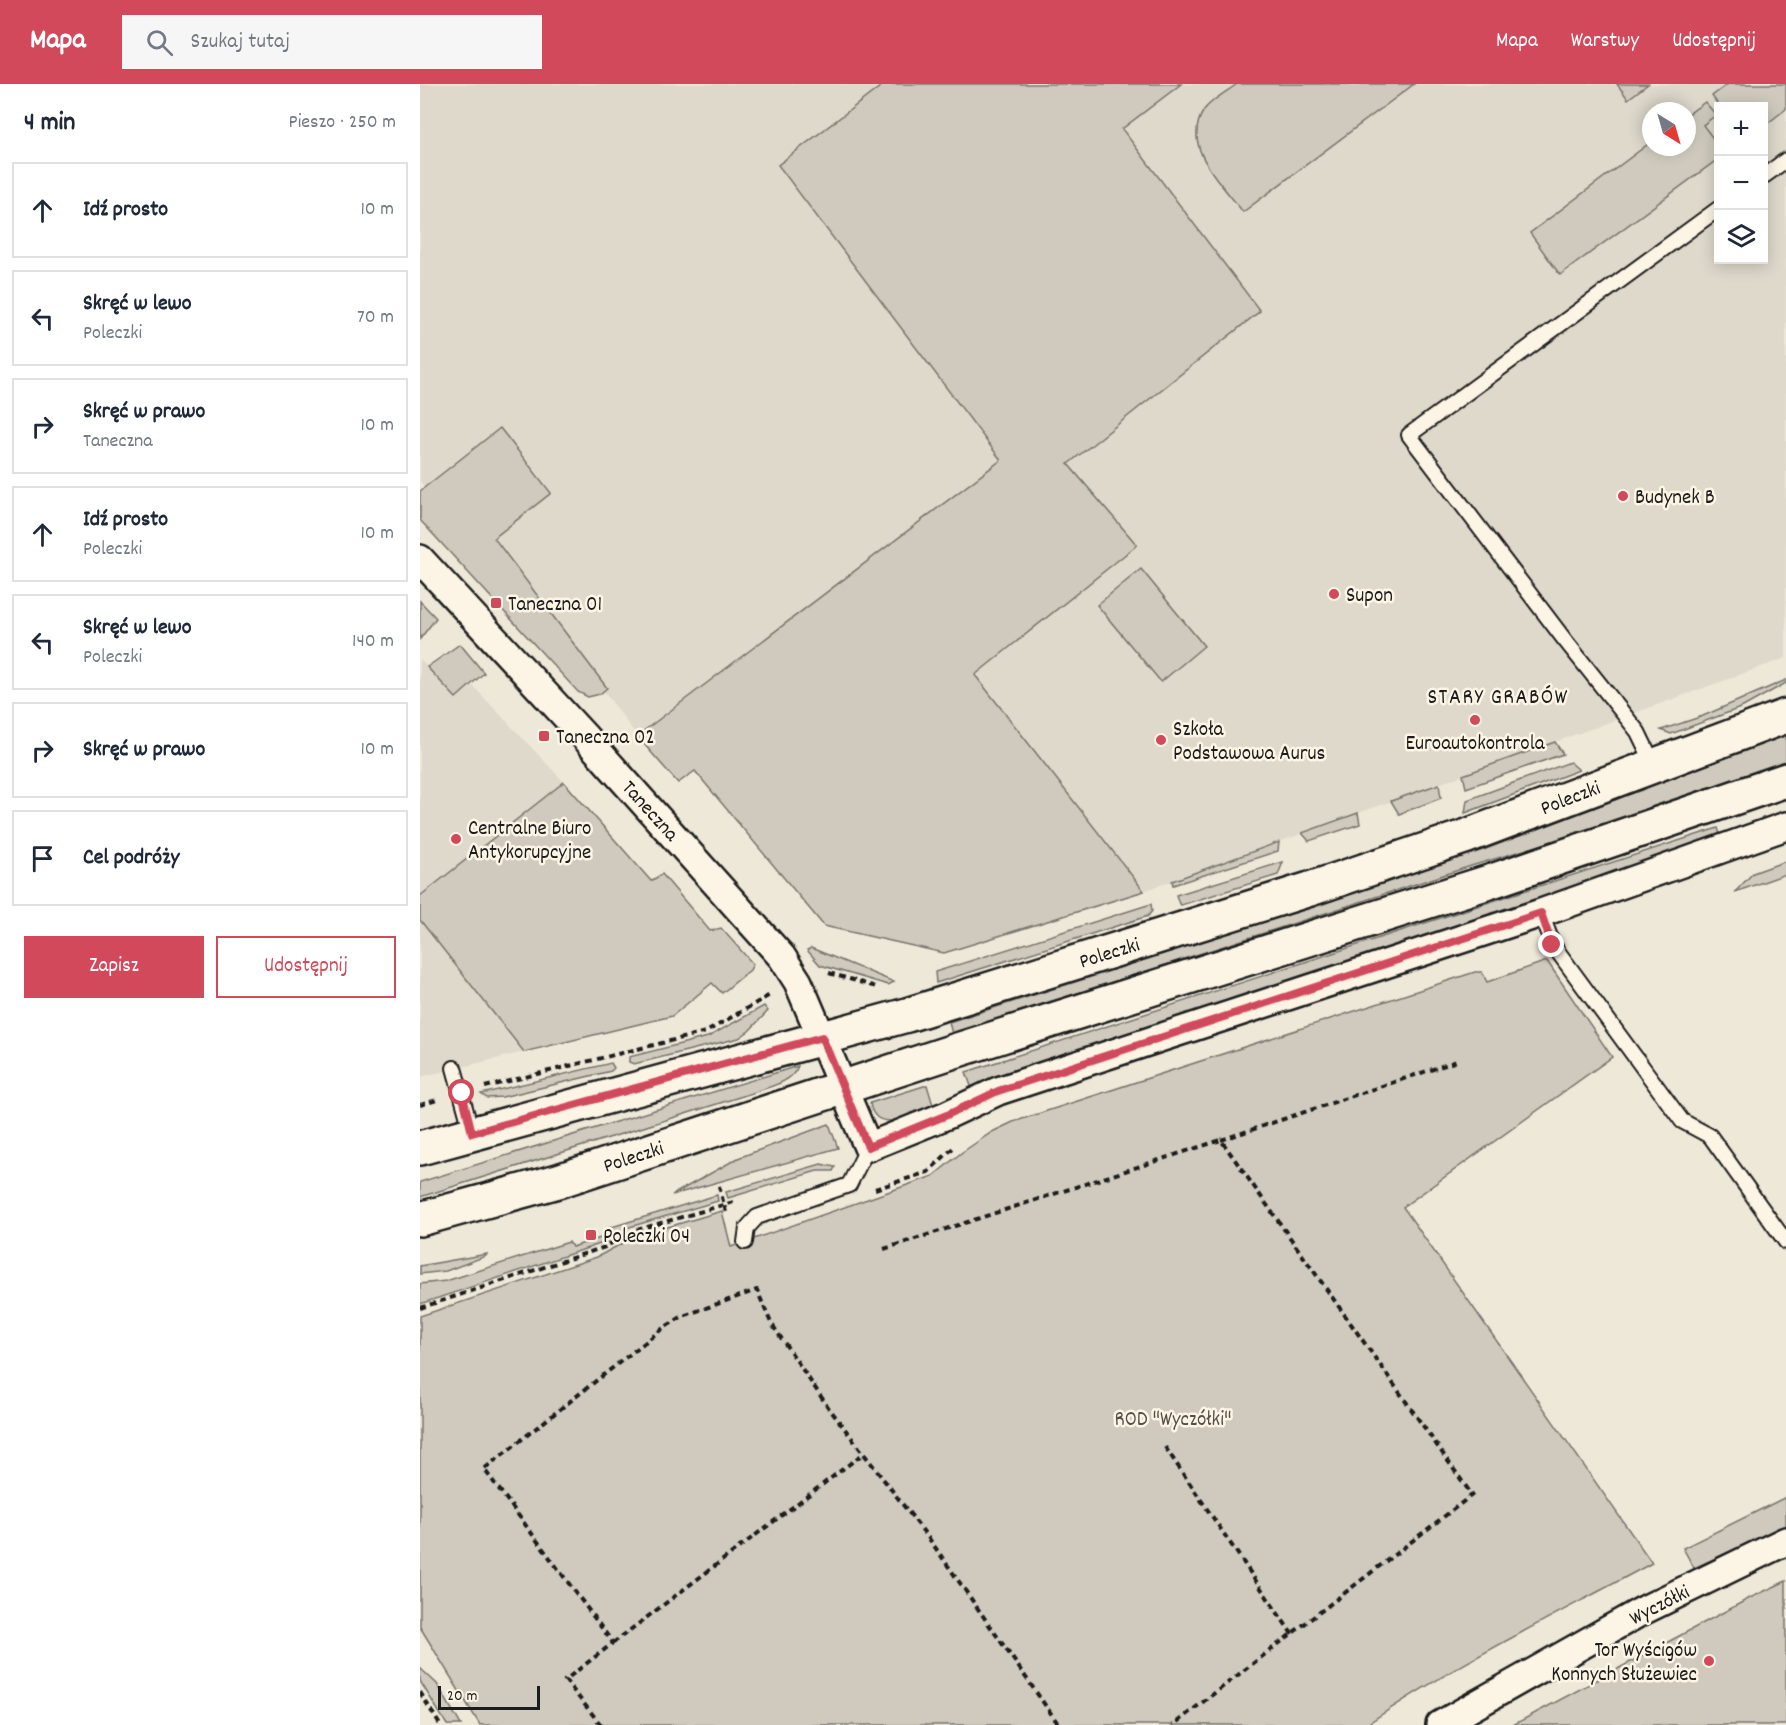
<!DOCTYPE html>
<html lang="pl">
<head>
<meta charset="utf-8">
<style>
	body { margin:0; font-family:Dekko,sans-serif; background:#f6f6f7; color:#1f2937 }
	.controls { position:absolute; right:18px; top:18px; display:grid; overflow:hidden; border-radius:0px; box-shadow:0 3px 15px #0003 }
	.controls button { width:54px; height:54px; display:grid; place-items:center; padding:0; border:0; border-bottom:2px solid #e0e1e3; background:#fff; color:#1f2937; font:30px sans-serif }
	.compass { position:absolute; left:1222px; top:18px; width:54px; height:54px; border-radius:50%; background:#fff; box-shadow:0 3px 15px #0003; rotate:143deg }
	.scale { position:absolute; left:18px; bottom:15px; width:102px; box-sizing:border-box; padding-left:6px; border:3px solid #1c1c1c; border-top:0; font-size:16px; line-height:21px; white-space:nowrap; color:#1c1c1c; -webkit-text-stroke:4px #fcf5e5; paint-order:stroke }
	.stop { position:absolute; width:18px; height:18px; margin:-14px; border:4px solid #d1495b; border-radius:50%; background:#fff }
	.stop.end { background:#d1495b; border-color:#fff; box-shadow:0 2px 6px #0008 }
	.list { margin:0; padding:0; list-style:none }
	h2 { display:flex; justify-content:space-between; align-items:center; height:78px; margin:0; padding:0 24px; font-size:26px }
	h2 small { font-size:20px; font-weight:400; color:#747a83 }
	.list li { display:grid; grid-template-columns:39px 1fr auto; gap:18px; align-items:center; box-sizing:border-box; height:96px; margin:0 12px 12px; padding:0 12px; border:2px solid #e0e1e3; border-radius:0px }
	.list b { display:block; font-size:22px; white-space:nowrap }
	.list p { margin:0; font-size:20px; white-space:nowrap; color:#747a83 }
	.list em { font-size:20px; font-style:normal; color:#747a83 }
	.actions { display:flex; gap:12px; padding:18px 24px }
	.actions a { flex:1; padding:14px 0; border:2px solid #d1495b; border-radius:0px; text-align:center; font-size:21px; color:#d1495b }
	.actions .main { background:#d1495b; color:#fff }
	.icon { flex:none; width:33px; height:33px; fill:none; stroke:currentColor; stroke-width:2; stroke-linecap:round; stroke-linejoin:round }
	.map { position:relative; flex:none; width:1366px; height:1641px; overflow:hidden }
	header { display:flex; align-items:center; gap:36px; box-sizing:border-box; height:84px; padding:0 30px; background:#d1495b; color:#fff }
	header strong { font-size:28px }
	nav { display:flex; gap:33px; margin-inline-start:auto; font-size:21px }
	.search { width:420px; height:54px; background:#f6f6f7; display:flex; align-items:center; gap:15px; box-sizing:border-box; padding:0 21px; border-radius:0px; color:#747a83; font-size:22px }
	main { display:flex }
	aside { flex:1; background:#fff }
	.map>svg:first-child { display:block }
	.built { fill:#ded9cb; fill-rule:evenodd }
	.green { fill:#cfcabd; stroke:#76736c; stroke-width:1.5 }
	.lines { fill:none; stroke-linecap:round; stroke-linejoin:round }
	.service-casing { stroke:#1c1c1c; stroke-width:18 }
	.minor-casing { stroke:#1c1c1c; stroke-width:32 }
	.secondary-casing { stroke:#1c1c1c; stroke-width:38 }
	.path { stroke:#1c1c1c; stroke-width:4; stroke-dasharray:6 4.5; stroke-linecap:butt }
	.service { stroke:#fcf5e5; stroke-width:14 }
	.minor { stroke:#fcf5e5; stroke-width:27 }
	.secondary { stroke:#fcf5e5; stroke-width:33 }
	.route { stroke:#d1495b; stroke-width:8 }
	.poi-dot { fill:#d1495b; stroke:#fcf5e5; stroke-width:2 }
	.labels { text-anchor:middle; stroke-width:5; stroke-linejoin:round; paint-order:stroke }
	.poi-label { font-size:21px; fill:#1c1c1c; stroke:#fcf5e5; text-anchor:start }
	.street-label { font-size:21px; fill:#1c1c1c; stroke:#fcf5e5 }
	.park-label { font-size:21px; fill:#52504c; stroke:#fcf5e5 }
	.neighbourhood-label { font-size:22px; letter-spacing:1.5px; fill:#1c1c1c; stroke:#fcf5e5 }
</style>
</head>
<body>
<header>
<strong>Mapa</strong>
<div class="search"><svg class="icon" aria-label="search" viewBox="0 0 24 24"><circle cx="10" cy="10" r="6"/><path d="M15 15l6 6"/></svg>Szukaj tutaj</div>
<nav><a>Mapa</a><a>Warstwy</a><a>Udostępnij</a></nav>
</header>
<main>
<aside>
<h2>4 min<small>Pieszo · 250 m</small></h2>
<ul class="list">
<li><svg class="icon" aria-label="ahead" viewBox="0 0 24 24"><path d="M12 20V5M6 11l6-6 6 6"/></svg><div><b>Idź prosto</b></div><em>10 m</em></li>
<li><svg class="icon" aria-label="left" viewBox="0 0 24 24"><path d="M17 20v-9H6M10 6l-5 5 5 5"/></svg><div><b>Skręć w lewo</b><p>Poleczki</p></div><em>70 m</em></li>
<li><svg class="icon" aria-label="right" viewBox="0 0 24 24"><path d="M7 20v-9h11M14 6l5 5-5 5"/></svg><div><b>Skręć w prawo</b><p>Taneczna</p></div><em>10 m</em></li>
<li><svg class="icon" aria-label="ahead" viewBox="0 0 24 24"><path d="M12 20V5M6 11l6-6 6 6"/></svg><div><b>Idź prosto</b><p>Poleczki</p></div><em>10 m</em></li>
<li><svg class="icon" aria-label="left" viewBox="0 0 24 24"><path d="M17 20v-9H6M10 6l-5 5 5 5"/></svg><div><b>Skręć w lewo</b><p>Poleczki</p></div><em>140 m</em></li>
<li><svg class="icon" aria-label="right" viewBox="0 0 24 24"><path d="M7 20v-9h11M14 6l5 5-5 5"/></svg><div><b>Skręć w prawo</b></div><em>10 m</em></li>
<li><svg class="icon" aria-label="arrive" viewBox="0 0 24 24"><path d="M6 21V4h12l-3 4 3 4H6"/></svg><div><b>Cel podróży</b></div></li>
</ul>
<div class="actions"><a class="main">Zapisz</a><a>Udostępnij</a></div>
</aside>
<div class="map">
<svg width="1366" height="1641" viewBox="0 0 1366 1641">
	<rect width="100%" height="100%" fill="#eee8d9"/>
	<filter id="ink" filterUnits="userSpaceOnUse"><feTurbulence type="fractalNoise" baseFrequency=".0167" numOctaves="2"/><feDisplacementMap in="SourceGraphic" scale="12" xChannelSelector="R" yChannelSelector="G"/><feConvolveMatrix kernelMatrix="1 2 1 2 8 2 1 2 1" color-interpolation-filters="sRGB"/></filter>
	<g filter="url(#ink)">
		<g class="built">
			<path d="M0,0h464l-106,81 223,295 -364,276 -33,-45 -16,-7 -168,-203z"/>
			<path d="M668,0h698v574l-642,233 -169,-216 161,-130 -69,-81 193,-153zM1298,22h46v154h-46zM1231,27h36v36h-36z"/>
			<path d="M0,575l35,38 17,-12 92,97 -144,114z"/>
			<path d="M0,836l104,132 -104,25z"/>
		</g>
		<g class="green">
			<path d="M464,0h297l-59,45 138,182 -192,153 69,81 -162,130 169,216 -200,62 -120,-27 -129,-155 -17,12 -41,-47 364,-276 -223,-295z"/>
			<path d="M817,0h177l-171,128c-21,-28 -63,-65 -39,-102 7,-10 24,-19 33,-26z"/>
			<path d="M1197,0h31l-20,15z"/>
			<path d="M1308,0h58v25l-22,17v-20h-45l-7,-10z"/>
			<path d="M1285,18l11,13 -13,10 15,20v14l-158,116 -30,-42 121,-91v5h36v-32z"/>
			<path d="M80,344l51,65 -57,45 113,150 -7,6 -12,3 -10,-5 -158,-172v-29z"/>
			<path d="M721,485l63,77 -43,36 -64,-77z"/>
			<path d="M0,517l16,17 -16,21z"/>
			<path d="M40,560l24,29 -28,25 -29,-31z"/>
			<path d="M1366,596v3l-43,24 -72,27 -10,-4 42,-14z"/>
			<path d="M1366,650v27l-180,64 -135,41 -519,168 -3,-12 335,-106 5,-4 197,-63z"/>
			<path d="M1135,658l8,12 -97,34 -3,-13z"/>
			<path d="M1150,678l9,8 -114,43 2,-13z"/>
			<path d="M144,698l87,99 11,-7 48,57 11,-3 32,36 -3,6 -28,23 -10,-10 -40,33 -148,36 -104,-132v-24z"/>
			<path d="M1019,700l2,14 -42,16 -8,-13z"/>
			<path d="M938,729l2,11 -51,17 -7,-8z"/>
			<path d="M1298,744l3,9 -204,75 -512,164 -33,13 -6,-17z"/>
			<path d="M859,758l-1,9 -105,34 -1,-4z"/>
			<path d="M1366,777v13l-51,18 18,-19z"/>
			<path d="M863,778l-5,13 -97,30 -2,-1 -3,-9z"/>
			<path d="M731,820l1,7 -4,5 -212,67 -1,-11z"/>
			<path d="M391,864l83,34 -6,3 -68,-20 -13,-15z"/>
			<path d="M1127,877l65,96 -209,150 249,356c-96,52 -195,100 -286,162h-886l-60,-98v-311l177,-59 37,-20 88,-26 9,36 202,-71 28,-23 31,-21 21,-10 462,-150h7l5,10z"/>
			<path d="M344,922l4,5 -19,20 -10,7 -105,26 -5,-2v-5l79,-20z"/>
			<path d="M191,979l3,5 -3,3 -109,26 -15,1 -6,-4z"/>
			<path d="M378,982c-6,17 -30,21 -46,27l-332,104v-15z"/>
			<path d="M507,1001l6,20c-18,8 -58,32 -63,-2z"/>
			<path d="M409,1040l9,24 -166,47 66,-37z"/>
			<path d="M401,1080l14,3 -2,4h-16l-89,27 -2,-6z"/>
			<path d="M297,1111l1,6 -92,27 -20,14 -186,62v-20l26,-3 123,-39 3,5 35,-11 -2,-7z"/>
			<path d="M67,1170l-1,2 -40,15 -26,3v-8z"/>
			<path d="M1366,1413v29l-92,42 -11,-20z"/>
			<path d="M1366,1497v144h-273l237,-127z"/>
			<path d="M0,1584l17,16 24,41h-14l-27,-44z"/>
		</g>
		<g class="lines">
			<g class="service-casing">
				<g id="service">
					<path d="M1344,92l22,-16"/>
					<path d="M1234,681l-16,-33 -74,-93 -155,-204 309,-226"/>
					<path d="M1121,829l12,32 129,176 28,15 76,106"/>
					<path d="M34,984l18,65"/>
					<path d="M325,1158l2,-14 10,-11 92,-32 19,-38"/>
				</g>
			</g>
			<g class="minor-casing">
				<g id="minor">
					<path d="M0,475l164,177 198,221 16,25 70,165 79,-32 51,-24 543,-178 245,-87"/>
					<path d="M1020,1641l202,-114 144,-70"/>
				</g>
			</g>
			<g class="secondary-casing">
				<g id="secondary">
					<path d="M0,1064l487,-133 403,-126 157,-53 319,-120"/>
					<path d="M0,1135l138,-38 390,-128 544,-172 294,-101"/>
				</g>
			</g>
			<g class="path">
				<path d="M409,889l47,14"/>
				<path d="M65,1003l221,-55 64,-37"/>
				<path d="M0,1021l17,-5"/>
				<path d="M801,1056l236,-79"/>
				<path d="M299,1102l8,30"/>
				<path d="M455,1105l53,-17 26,-25"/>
				<path d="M464,1165l337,-109 251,355 -299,230"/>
				<path d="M0,1224l185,-61 25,-15 107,-31"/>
				<path d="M745,1363l127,187"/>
				<path d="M193,1559l251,-190"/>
				<path d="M0,1608l20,33"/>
				<path d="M181,1641l-36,-45 48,-37 -129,-174 178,-140 21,-13 74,-26 14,33 57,84 102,133 129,185"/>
			</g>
			<use href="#service" class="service"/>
			<use href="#minor" class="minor"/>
			<use href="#secondary" class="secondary"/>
		</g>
	</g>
	<g class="lines" filter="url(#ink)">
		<path class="route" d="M42,1009l10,40 350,-96 46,110 79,-32 51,-24 543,-178 11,32"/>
	</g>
	<g class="poi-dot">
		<circle cx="1203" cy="412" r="6"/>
		<circle cx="914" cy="510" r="6"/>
		<rect x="70" y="513" width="12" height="12" rx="3"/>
		<circle cx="1055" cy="636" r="6"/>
		<rect x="118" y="646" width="12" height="12" rx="3"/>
		<circle cx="741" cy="656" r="6"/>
		<circle cx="36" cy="755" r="6"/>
		<rect x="165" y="1145" width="12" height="12" rx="3"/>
		<circle cx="1289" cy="1577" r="6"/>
	</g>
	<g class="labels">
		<g class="poi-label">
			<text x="1215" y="419">Budynek B</text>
			<text x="926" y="517">Supon</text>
			<text x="88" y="526">Taneczna 01</text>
			<text x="753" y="651">Szkoła<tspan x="753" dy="24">Podstawowa Aurus</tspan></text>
			<text x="136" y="659">Taneczna 02</text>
			<text x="1055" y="665" text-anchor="middle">Euroautokontrola</text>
			<text x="48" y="750">Centralne Biuro<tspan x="48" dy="24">Antykorupcyjne</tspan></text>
			<text x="183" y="1158">Poleczki 04</text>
			<text x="1277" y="1572" text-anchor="end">Tor Wyścigów<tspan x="1277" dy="24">Konnych Służewiec</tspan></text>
		</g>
		<g class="street-label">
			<text transform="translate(1150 713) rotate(-21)" y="7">Poleczki</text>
			<text transform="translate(231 726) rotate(48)" y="7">Taneczna</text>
			<text transform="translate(689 868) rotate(-17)" y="7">Poleczki</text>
			<text transform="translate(213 1072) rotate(-18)" y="7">Poleczki</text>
			<text transform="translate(1239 1520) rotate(-27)" y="7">Wyczółki</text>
		</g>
		<g class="park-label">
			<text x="753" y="1341">ROD "Wyczółki"</text>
		</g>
		<g class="neighbourhood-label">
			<text x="1078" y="619">STARY GRABÓW</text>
		</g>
	</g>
</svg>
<div class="controls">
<button>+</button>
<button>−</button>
<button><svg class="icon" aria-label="layers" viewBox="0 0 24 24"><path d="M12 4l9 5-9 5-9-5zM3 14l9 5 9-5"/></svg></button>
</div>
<svg class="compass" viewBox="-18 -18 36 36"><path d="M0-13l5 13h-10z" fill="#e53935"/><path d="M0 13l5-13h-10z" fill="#747a83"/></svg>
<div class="scale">20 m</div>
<div class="stop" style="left:42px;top:1009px"></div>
<div class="stop end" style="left:1132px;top:861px"></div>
</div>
</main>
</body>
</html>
